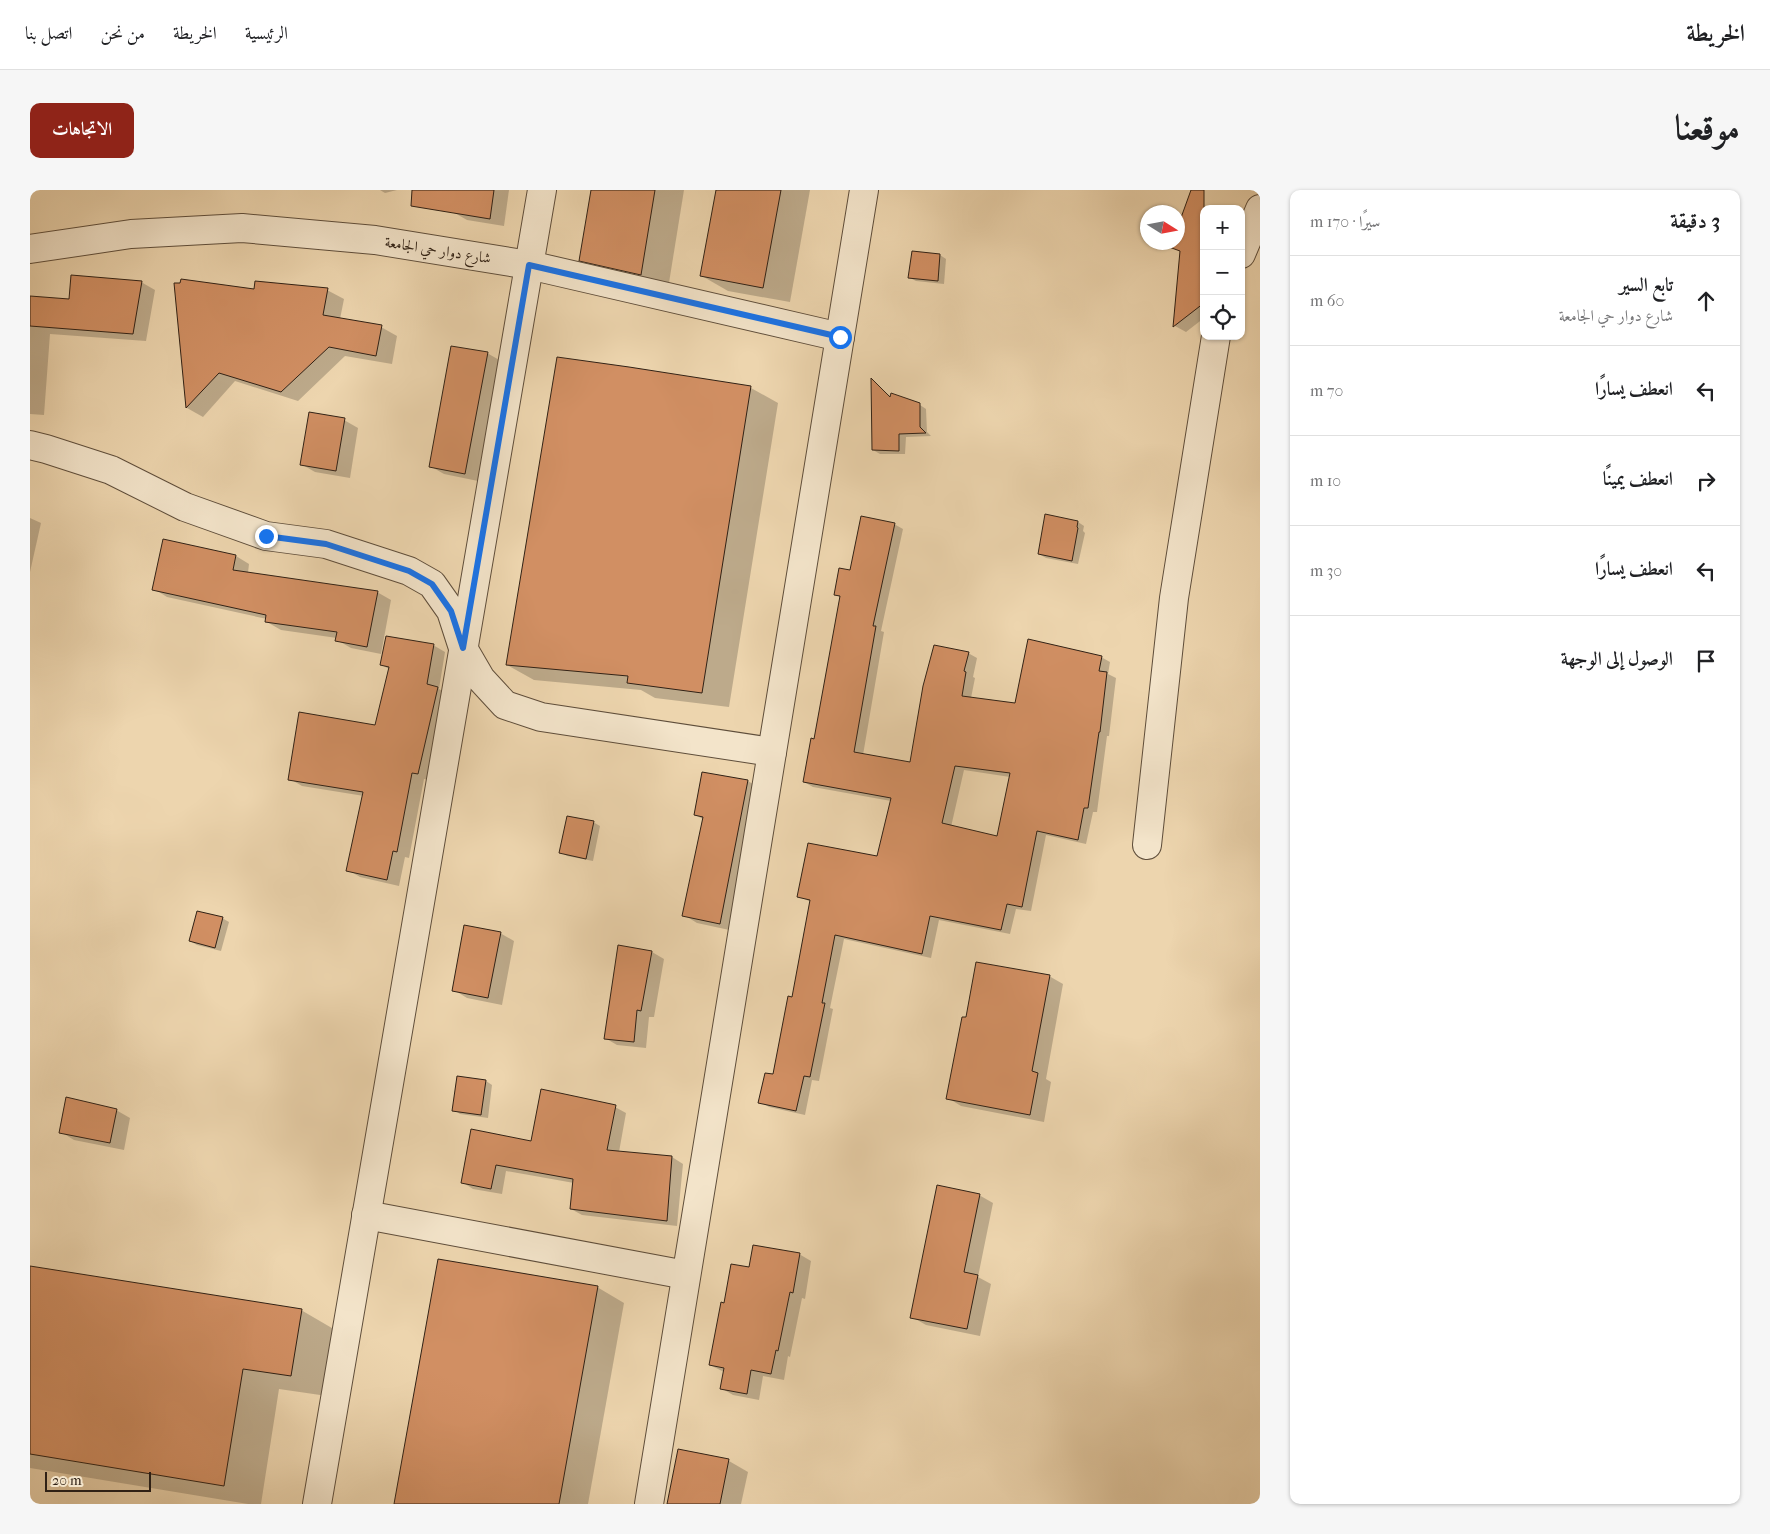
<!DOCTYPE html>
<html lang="ar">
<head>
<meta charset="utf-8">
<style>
	body { margin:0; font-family:"IM FELL French Canon",Amiri,serif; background:#f6f6f6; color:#202124; direction:rtl }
	.controls { position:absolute; right:15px; top:15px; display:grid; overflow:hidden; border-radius:10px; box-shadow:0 1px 4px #0004 }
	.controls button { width:45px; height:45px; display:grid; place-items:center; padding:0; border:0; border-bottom:1px solid #e0e0e0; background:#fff; color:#202124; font:25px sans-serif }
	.compass { position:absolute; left:1110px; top:15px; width:45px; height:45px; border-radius:50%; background:#fff; box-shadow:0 1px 4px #0004; rotate:101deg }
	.scale { position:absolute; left:15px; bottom:12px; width:106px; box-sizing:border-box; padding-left:5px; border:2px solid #302115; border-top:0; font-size:14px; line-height:18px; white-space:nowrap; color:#302115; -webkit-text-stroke:4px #f3e4ca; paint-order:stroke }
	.stop { position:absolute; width:15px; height:15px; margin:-11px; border:4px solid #1a73e8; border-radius:50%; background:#fff }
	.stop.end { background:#1a73e8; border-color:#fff; box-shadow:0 1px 5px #0008 }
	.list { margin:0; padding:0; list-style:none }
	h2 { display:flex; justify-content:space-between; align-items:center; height:65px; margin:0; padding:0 20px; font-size:21px }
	h2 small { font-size:16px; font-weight:400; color:#757577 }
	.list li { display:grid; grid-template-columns:32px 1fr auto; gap:15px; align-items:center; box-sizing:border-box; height:90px; padding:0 20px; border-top:1px solid #e0e0e0 }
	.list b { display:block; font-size:19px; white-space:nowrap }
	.list p { margin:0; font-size:16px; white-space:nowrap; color:#757577 }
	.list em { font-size:16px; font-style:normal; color:#757577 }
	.icon { flex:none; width:28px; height:28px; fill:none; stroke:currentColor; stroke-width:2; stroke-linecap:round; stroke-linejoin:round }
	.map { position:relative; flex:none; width:1230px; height:1314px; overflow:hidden; direction:ltr; border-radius:10px }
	header { display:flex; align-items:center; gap:30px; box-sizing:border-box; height:70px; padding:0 25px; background:#fff; border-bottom:1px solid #e0e0e0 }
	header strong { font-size:24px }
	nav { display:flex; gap:28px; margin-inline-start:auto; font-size:18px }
	.intro { display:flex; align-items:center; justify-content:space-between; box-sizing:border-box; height:120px; padding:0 30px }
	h1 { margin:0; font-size:35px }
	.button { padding:12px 22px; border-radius:10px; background:#8f2418; color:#fff; font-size:18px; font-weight:700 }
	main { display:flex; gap:30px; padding:0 30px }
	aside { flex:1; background:#fff; border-radius:10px; box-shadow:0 1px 4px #0004 }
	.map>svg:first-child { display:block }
	.shadow { fill:#0003; fill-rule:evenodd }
	.building { fill:#d18f63; stroke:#302115; fill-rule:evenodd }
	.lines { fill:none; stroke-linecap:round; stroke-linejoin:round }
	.minor-casing { stroke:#5f4e3b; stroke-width:30 }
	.minor { stroke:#f3e4ca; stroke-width:28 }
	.route { stroke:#1a73e8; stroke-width:6 }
	.labels { text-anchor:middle; stroke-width:4; stroke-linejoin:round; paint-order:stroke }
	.street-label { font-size:15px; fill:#302115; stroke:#f3e4ca }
</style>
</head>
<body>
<header>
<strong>الخريطة</strong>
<nav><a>الرئيسية</a><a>الخريطة</a><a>من نحن</a><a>اتصل بنا</a></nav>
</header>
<div class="intro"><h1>موقعنا</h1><a class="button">الاتجاهات</a></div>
<main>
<aside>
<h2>3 دقيقة<small>سيرًا · 170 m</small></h2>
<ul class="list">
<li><svg class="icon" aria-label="ahead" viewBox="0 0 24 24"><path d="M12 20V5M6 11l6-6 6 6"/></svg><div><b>تابع السير</b><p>شارع دوار حي الجامعة</p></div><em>60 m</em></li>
<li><svg class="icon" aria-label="left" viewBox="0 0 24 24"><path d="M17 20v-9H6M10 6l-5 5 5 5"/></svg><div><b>انعطف يسارًا</b></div><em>70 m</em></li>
<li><svg class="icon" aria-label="right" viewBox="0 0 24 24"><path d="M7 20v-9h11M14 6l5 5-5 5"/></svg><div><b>انعطف يمينًا</b></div><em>10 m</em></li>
<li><svg class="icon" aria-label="left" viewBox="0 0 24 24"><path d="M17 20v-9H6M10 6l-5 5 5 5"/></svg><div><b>انعطف يسارًا</b></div><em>30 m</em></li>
<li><svg class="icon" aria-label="arrive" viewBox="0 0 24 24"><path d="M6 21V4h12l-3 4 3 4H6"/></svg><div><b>الوصول إلى الوجهة</b></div></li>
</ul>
</aside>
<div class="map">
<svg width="1230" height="1314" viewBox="0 0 1230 1314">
	<rect width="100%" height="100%" fill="#edd5ae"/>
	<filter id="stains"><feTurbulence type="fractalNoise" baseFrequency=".004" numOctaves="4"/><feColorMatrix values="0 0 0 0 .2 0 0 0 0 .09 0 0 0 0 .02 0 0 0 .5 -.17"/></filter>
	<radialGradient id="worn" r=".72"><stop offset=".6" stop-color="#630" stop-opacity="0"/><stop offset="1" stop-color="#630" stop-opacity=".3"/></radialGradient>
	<g class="shadow">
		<path d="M350,0h17l-12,3z"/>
		<path d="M427,0h52l-5,36 -37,-6 -14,-8z"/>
		<path d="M562,0h92l-16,99 -61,-14 -26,-15z"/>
		<path d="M687,0h93l-20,112 -62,-11 -26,-15z"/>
		<path d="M1158,12l18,7h-2v109l-18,14 -11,-6 7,-74 -11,-6 7,-4v-13z"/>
		<path d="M910,65l6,4 -2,25 -28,-3 -6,-3z"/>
		<path d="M111,92l14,8 -9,51 -96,-7 -6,81 -14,-1v-117l40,3z"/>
		<path d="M145,94l80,7 72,-1 17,9 -4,20 41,8 16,9 -5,28 -47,-8 -47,45 -63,-20 -32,36 -16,-9z"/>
		<path d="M457,163l14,8 -23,120 -34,-7 -14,-8z"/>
		<path d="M599,178l122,20 27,15 -49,304 -74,-9 -14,-8 -107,-10 -27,-15z"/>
		<path d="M842,190l19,17 29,8 6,4 1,23 4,4 -25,1 -1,17h-25l-7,-4z"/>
		<path d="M314,230l14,8 -8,50 -35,-6 -14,-8z"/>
		<path d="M0,328l11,5 -11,49z"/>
		<path d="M1048,332l6,4 -1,5 2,2 -7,31 -32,-6 -7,-4z"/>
		<path d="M864,334l9,5 -22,102 3,1 -21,123 48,8 57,-110 9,5 -4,19 2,1 -4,20 45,6 85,-47 9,5 -2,12 8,4 -7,58h-2l-10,76h-4l-7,32 -40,-9 -15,76 -15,-2 -6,25 -71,-14 -8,38 -87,-19 -14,69 3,1 -14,72 -7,-1 -7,35 -36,-8 -9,-5 14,-26 19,-78 18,-96 -13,-6 80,-38 13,-57 -78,-14 -9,-5 11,-42 26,-142 -6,-4 16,-22zM934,580l46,7 -12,60 -47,-10z"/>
		<path d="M206,366l13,8 -1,9 129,19 14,8 -10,54 -30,-6 -14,-8v-2l-56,-8 -14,-8v-3l-100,-22 -13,-8z"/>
		<path d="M403,455l12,7 -6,37 10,6 -19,85 -6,-1 -15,79 -4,-1 -6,29 -39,-9 -12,-7 16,-74 -62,-10 -12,-7 86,-52 13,-58 -7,-4z"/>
		<path d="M718,591l13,8 -27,142 -37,-8 -13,-8 19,-96 -8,-4z"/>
		<path d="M563,632l7,4 -7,35 -26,-5 -6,-4z"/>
		<path d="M192,728l7,4 -8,29 -24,-6 -7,-4z"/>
		<path d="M470,743l14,8 -12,64 -35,-7 -13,-8z"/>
		<path d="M622,762l12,7 -10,58h-5l-3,31 -29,-3 -12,-7z"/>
		<path d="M1019,786l14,8 -17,95 5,3 -7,40 -83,-16 -13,-8 19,-79z"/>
		<path d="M456,891l6,4 -4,33 -28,-4 -6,-4z"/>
		<path d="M585,917l11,6 -7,39 53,5 11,7 -6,62 -95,-11 -11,-6 3,-26 -68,-12 -4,23 -29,-5 -11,-7 70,-40z"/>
		<path d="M86,920l14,8 -6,32 -50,-10 -13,-8z"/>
		<path d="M949,1005l14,8 -15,74 13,7 -11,52 -54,-11 -14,-8z"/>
		<path d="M769,1064l12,7 -6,38 -3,-1 -12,59 -2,-1 -4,24 -21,-4 -4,24 -26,-5 -12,-7 3,-16 -14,-7 15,-61 25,-35z"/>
		<path d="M0,1078l271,42 36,21 -10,65 -48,-7 -18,115h-13l-218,-36z"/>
		<path d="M567,1097l27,16 -36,201h-192z"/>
		<path d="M649,1260l50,11 19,11 -7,32h-73z"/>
	</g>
	<g class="building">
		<path d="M382,0h82l-4,29 -79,-13z"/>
		<path d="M561,0h64l-14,85 -62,-14z"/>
		<path d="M686,0h65l-18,98 -63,-12z"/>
		<path d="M1161,0h13v113l-31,24 7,-76 -11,-4 2,-5h7v-16z"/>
		<path d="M882,61l28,3 -2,27 -30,-3z"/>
		<path d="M41,85l71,6 -9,53 -103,-8v-30l39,3z"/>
		<path d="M151,89l73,10 1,-8 73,7 -5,27 59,10 -6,31 -47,-9 -48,45 -62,-19 -33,35 -12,-125h6z"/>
		<path d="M421,156l37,6 -23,122 -36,-7z"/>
		<path d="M527,167l72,10 122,19 -49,307 -75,-10 1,-7 -122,-11z"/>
		<path d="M841,188l19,19 1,-4 29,10v24l6,6 -27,1v17l-27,-1z"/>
		<path d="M279,222l36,6 -9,53 -36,-6z"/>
		<path d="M1015,324l33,7 -1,6 1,1 -6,33 -34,-7z"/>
		<path d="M831,326l34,7 -22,103h3l-22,126 56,10 13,-76 11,-41 35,7 -5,19 2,1 -4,24 53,7 13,-64 74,17 -3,15 8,1 -7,60h-1l-11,76h-4l-6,32 -41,-9 -15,76 -15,-3 -6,26 -71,-14 -8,38 -87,-19 -13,68h3l-15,74 -6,-1 -8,35 -38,-8 7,-30 8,1 15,-78 4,1 18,-97 -13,-3 11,-54 69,13 14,-58 -88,-16 8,-44 3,1 26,-143 -6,-1 5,-27 11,2zM925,576l55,7 -13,63 -55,-13z"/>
		<path d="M133,349l73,16 -3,15 145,21 -11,56 -32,-6 2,-9 -72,-10 1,-7 -114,-25z"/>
		<path d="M356,446l48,8 -7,40 11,3 -20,87 -6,-1 -15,79 -4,-1 -6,29 -41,-9 17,-79 -75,-12 11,-68 76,13 14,-58 -9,-2z"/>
		<path d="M672,582l46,8 -28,144 -38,-8 21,-99 -9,-2z"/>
		<path d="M537,626l27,5 -8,38 -27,-6z"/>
		<path d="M167,721l26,6 -8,31 -26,-7z"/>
		<path d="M434,735l37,7 -13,66 -36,-7z"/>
		<path d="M588,755l34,6 -11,60 -4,-1 -3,32 -30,-3z"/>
		<path d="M946,772l74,13 -18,96 6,2 -8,42 -84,-16 16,-82h4z"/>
		<path d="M427,886l29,4 -5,35 -29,-4z"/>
		<path d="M511,899l75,16 -9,45 65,6 -5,65 -97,-12 3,-30 -77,-14 -5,24 -30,-6 10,-54 60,12z"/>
		<path d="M36,907l51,12 -7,34 -51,-10z"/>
		<path d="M907,995l43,9 -16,78 14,3 -11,54 -57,-11z"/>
		<path d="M723,1055l47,8 -7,40 -3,-1 -12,59 -2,-1 -5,24 -20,-4 -4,24 -27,-5 4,-21 -15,-3 12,-63 3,1 7,-39 18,3z"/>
		<path d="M408,1069l160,27 -39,218h-165z"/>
		<path d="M0,1076l272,43 -11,67 -48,-7 -19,117 -194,-32z"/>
		<path d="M648,1259l51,10 -9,45h-53z"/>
	</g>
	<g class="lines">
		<g class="minor-casing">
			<g id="minor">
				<path d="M0,59l101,-15 111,-6 133,12 154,25 311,72"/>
				<path d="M1211,64l19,-45"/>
				<path d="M0,255l16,4 65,21 74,37 81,29 60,8 83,27 23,13 19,27 12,37 18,31 24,26 36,12 231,35"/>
				<path d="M1117,655l27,-247 42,-262"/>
				<path d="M336,1025l320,60"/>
				<path d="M287,1314l225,-1314"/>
				<path d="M619,1314l215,-1314"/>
			</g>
		</g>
		<use href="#minor" class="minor"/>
	</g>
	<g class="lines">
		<path class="route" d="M236,346l60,8 83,27 23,13 19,27 12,37 66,-383 311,72"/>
	</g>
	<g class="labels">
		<g class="street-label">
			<text transform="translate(408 60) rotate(9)" y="5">شارع دوار حي الجامعة</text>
		</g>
	</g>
	<rect width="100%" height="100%" filter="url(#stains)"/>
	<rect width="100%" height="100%" fill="url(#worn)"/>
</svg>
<div class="controls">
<button>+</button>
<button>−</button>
<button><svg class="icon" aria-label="locate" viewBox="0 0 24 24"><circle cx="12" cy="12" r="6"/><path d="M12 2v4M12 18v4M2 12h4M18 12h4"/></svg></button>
</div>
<svg class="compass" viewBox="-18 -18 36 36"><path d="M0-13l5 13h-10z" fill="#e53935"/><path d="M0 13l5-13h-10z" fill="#757577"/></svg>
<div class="scale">20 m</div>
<div class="stop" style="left:810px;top:147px"></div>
<div class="stop end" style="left:236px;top:346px"></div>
</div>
</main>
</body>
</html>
